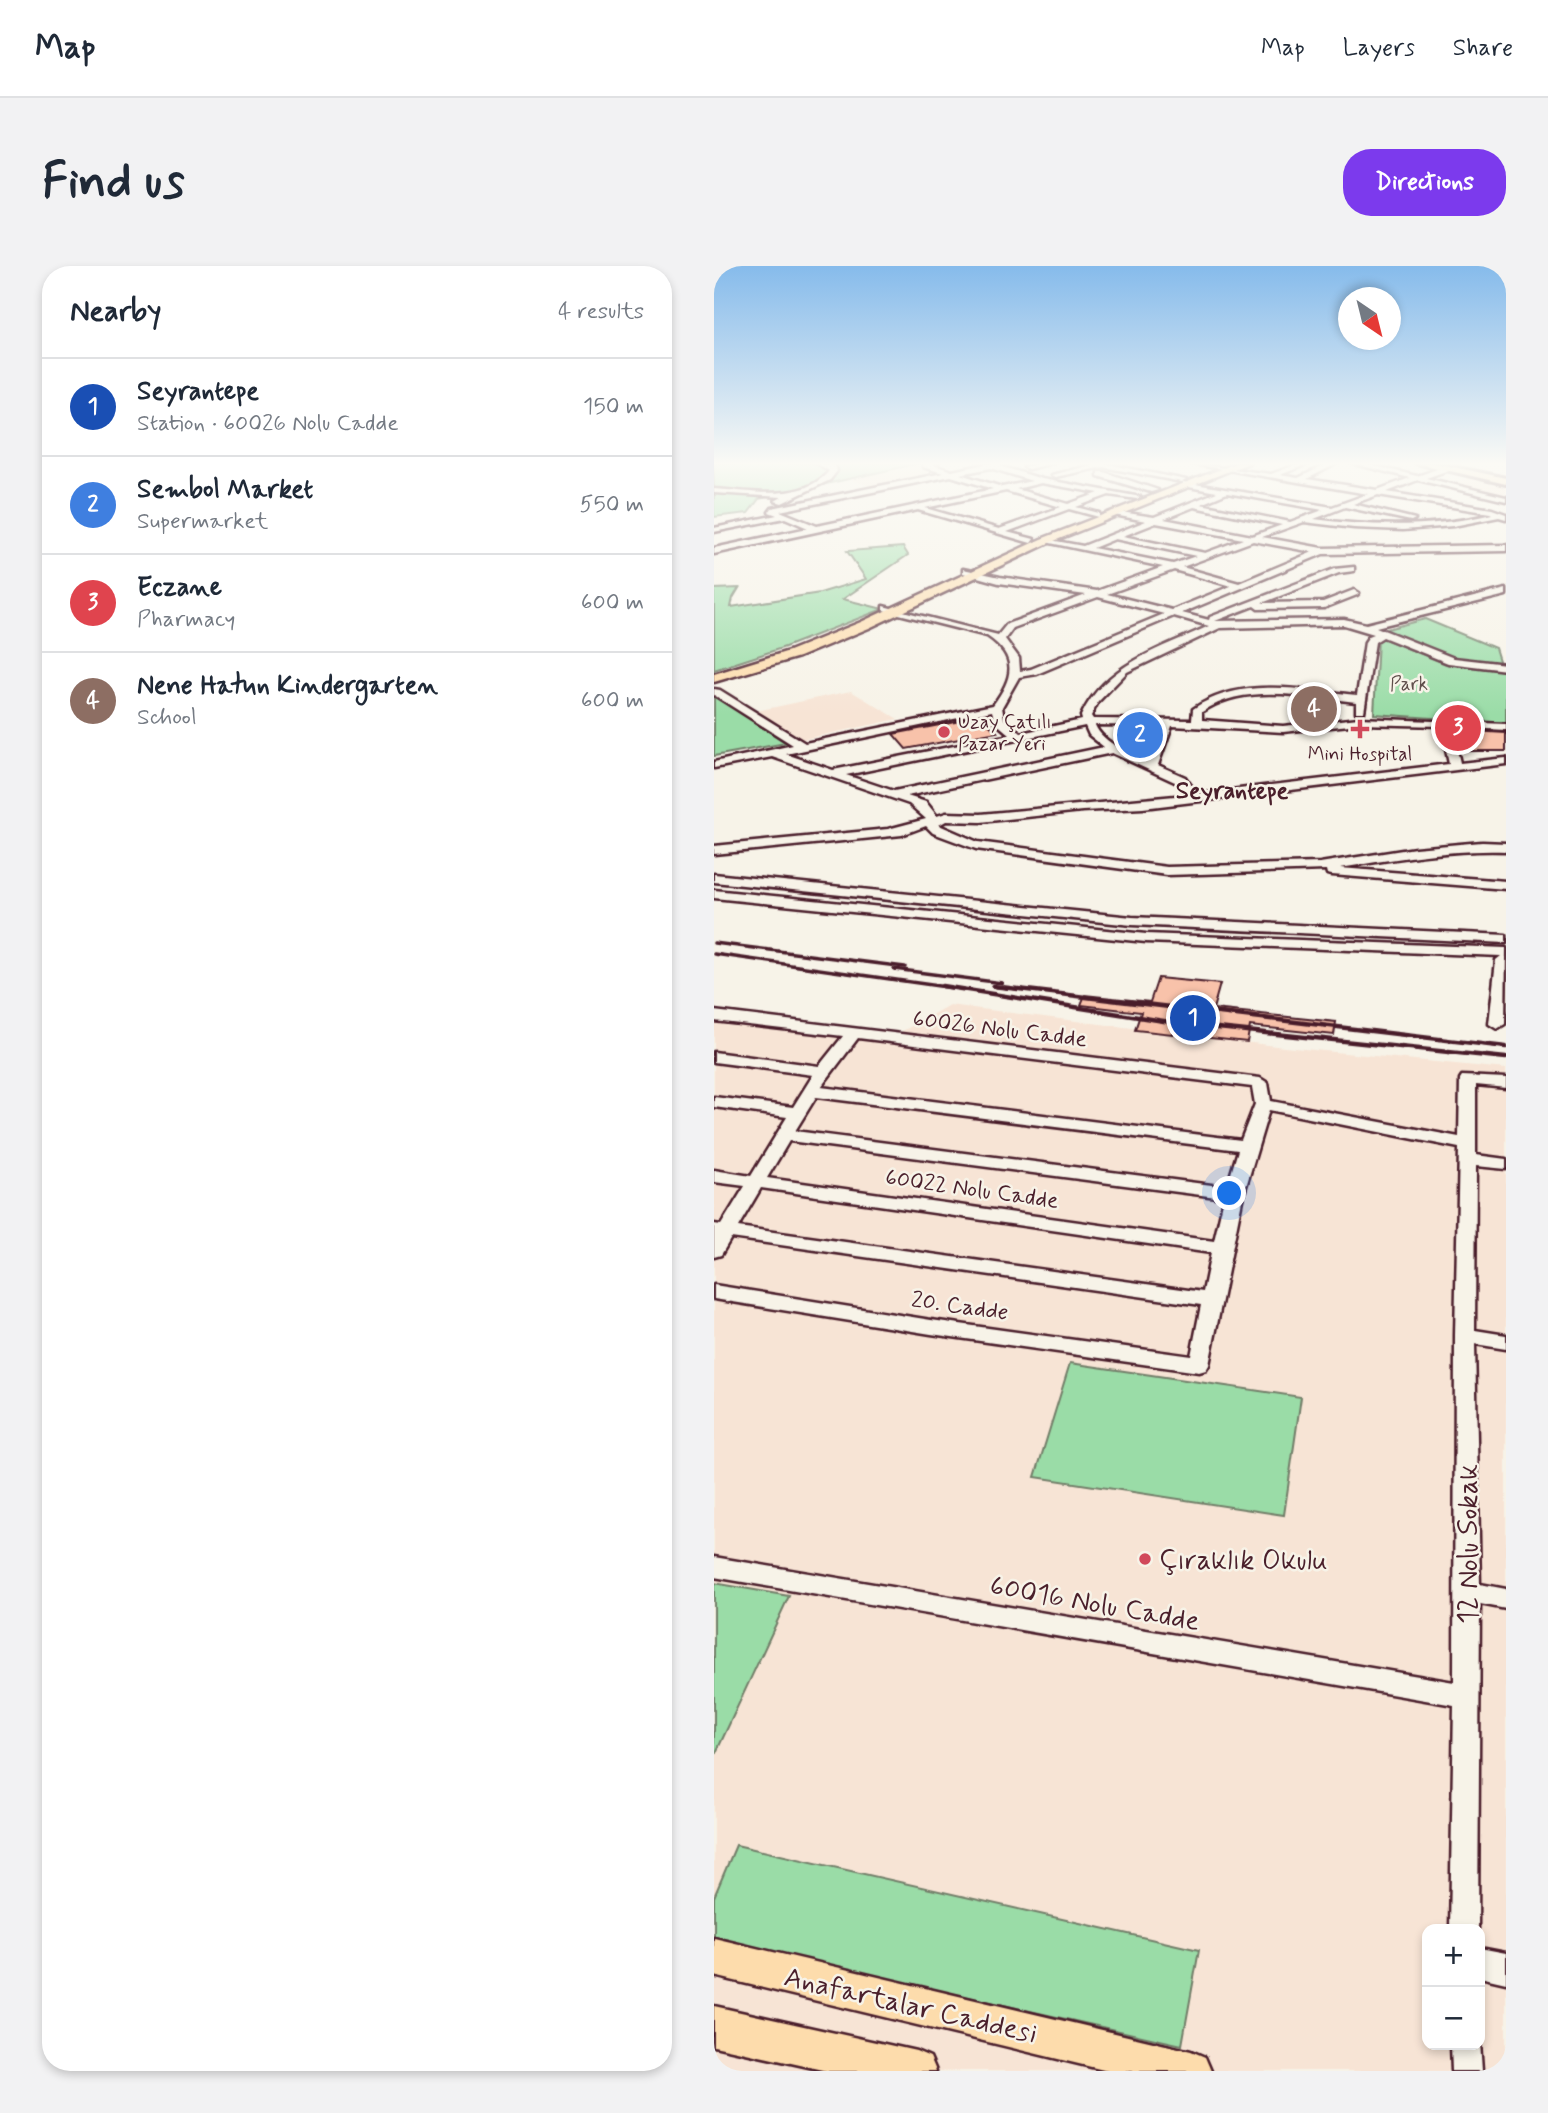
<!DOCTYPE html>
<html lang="en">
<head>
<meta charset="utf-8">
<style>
	body { margin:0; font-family:Mynerve,sans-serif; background:#f2f2f3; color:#1f2937 }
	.controls { position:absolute; right:21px; bottom:21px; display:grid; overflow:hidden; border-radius:14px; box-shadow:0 4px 10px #0003 }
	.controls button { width:63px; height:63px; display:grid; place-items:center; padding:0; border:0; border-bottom:2px solid #e0e1e3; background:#fff; color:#1f2937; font:35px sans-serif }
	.compass { position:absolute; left:624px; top:21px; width:63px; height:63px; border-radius:50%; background:#fff; box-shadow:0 4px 10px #0003; rotate:145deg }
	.you { position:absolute; left:516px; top:928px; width:24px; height:24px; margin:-18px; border:5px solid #fff; border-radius:50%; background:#1a73e8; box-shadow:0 0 0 10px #1a73e833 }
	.badge { display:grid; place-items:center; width:46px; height:46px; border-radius:50%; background:#7c3aed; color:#fff; font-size:23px; font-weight:700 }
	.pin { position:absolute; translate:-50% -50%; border:4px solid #fff; box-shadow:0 2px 7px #0006 }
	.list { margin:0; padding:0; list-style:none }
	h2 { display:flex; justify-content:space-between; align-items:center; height:91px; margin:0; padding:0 28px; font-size:30px }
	h2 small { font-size:23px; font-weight:400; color:#747a83 }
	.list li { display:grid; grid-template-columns:46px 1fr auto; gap:21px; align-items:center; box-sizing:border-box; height:98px; padding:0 28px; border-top:2px solid #e0e1e3 }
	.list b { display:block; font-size:26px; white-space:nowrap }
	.list p { margin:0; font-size:23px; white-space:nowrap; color:#747a83 }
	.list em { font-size:23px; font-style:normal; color:#747a83 }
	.map { position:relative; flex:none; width:792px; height:1805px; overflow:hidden; border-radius:28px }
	header { display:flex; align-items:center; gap:42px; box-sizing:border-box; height:98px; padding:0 35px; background:#fff; border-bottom:2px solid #e0e1e3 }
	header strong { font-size:33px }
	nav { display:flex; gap:38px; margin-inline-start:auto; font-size:24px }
	.intro { display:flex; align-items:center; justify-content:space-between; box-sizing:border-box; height:168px; padding:0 42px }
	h1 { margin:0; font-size:49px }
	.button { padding:18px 32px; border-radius:28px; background:#7c3aed; color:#fff; font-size:24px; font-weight:700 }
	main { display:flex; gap:42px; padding:0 42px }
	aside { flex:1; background:#fff; border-radius:28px; box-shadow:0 4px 10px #0003 }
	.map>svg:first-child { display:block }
	.built { fill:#f7e4d5; fill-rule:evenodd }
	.green { fill:#9adca7; stroke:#727e69; stroke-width:2 }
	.building { fill:#f8c2aa; stroke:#4a1f2b; stroke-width:2 }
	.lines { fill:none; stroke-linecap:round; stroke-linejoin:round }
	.minor-casing { stroke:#4a1f2b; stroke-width:5 }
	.major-casing { stroke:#4a1f2b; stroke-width:5 }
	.highway-casing { stroke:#4a1f2b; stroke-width:6 }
	.minor { fill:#f7f3e8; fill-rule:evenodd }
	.major { fill:#fddcac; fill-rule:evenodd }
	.highway { fill:#fddcac; fill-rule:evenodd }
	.rail-far1 { stroke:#4a1f2b; stroke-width:3.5 }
	.rail { stroke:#4a1f2b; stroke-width:4.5 }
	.poi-dot { fill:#d1495b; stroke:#f7f3e8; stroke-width:2.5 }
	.labels { text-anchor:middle; stroke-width:5; stroke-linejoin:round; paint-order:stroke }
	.far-park-label { font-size:19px; fill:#5e4e4a; stroke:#f7f3e8 }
	.far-poi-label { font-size:19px; fill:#4a1f2b; stroke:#f7f3e8; text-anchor:start }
	.street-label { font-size:23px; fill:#4a1f2b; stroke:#f7f3e8 }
	.far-district-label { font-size:24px; font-weight:bold; fill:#4a1f2b; stroke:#f7f3e8 }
	.near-street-label { font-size:28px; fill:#4a1f2b; stroke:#f7f3e8 }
	.near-poi-label { font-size:28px; fill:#4a1f2b; stroke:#f7f3e8; text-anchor:start }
</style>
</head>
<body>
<header>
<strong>Map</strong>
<nav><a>Map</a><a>Layers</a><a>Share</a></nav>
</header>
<div class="intro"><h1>Find us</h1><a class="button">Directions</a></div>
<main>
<aside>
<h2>Nearby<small>4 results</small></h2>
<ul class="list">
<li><span class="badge" style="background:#1a4fb4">1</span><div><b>Seyrantepe</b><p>Station · 60026 Nolu Cadde</p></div><em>150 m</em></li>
<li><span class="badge" style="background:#3f7fe0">2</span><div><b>Sembol Market</b><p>Supermarket</p></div><em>550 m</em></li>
<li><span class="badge" style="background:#e0444e">3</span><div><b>Eczane</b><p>Pharmacy</p></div><em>600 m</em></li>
<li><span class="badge" style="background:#8d6e63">4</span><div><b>Nene Hatun Kindergarten</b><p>School</p></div><em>600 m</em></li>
</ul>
</aside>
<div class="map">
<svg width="792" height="1805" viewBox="0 0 792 1805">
	<rect width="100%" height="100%" fill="#f7f3e8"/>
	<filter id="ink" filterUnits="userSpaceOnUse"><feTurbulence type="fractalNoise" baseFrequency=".0143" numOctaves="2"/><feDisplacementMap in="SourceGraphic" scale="14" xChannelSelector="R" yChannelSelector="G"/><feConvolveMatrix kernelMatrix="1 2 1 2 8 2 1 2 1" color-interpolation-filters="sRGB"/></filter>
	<g filter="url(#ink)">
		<g class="built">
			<path d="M205,198l11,4 -1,8 -56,11 -24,-8z"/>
			<path d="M754,212l38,8v10l-55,-12z"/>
			<path d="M137,425l47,28 -98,21 -48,-28z"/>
			<path d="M235,739l335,42 222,22v1002h-792v-1062l185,24zM713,1663h53v116h-53z"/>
		</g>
		<g class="green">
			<path d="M0,197h206l-161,36 -11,14 -34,4z"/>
			<path d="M189,281l5,8 -65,44 40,10 -98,38 -71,23v-81l25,-1 -6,10 -2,9 89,-14 46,-14 -19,-28z"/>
			<path d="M711,353l70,29 5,16 -40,-3 -77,-31z"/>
			<path d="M668,372l64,26 60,7v52l-132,-9 4,-74z"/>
			<path d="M0,429l72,48 -72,13z"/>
			<path d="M356,1097l231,34 -17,118 -249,-38z"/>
			<path d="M0,1317l75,13 -75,161z"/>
			<path d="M22,1579l463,105 -17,95 -468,-105v-43z"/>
		</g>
		<g class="building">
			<path d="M267,451l16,15 -91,17 -13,-15z"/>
			<path d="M411,462l32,1 -9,25 -20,-5 4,-6 -14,-1z"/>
			<path d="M741,464l51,3v18h-36v-6l-12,-1z"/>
			<path d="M444,712l62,6 -7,25 123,13 -2,13 -84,-9 -3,16 -112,-12 6,-18 -60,-7 4,-10 65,7z"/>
		</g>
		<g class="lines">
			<g class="minor-casing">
				<g id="minor">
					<path d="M103,197l18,2 2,6 -7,9 -48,23 -7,-2 7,-4 -68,-4v-4c37,2 88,14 115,-18z"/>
					<path d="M209,197h15l-4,2 18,6 38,-8h15l-5,3 42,13 99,18 -4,2 -28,-4 -33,12 23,6v4l-30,-8 -62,23 27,7 -3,4 -113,-33 -204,44v-6l94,-20 -23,-10 -71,14v-4l63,-13 -8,-3 3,-4 171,-35 -20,-6zM277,202l41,13 -30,6 -42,-13zM237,210l42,13 -176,37 -37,-15zM327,217l58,10 -31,11 -52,-15zM292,225l55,16 -62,22 -74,-21z"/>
					<path d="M325,197h14l-25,6 -4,-2z"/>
					<path d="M375,197h14l83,17 -4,2 -79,-15 -48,10 -4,-2 41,-10z"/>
					<path d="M473,197l84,11 30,-11h9l-30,12 18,3 32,-15h8l-31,16 70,11 33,-12 -59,-15h11l55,13 29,-10 3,4 -23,8 80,19v4l-88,-21 -31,12 105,17 14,5v5l-7,-2 -46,9 -50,4 -49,-2 -50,-6 -42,15 60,11 184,-3v6l-183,3 -141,59 27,7 1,-3 124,-48 20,-2v4l-15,2 -77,30 61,-1 31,-12 5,3 -2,2 -33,13 -66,1 -4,-3 -39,15 129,-2 22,5 140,-35v6l-130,32 78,31 52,6v6l-58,-7 -65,-26 -8,5 -11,70h-8v-10c-49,-5 -111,-20 -154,10v8l81,6 76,-8 147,6v6l-54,-3 8,36 46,-5v6l-363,44 -61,3 -101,11 -35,-1 -7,4 39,17 189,25 153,-4 95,-15 67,-6 24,1v8c-56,-2 -111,8 -166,17l166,13v8l-174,-14 -5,-1 -1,-4 -159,5 -191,-26 -43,-16 -7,-7 -24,9 -188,19v-8l174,-17 38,-10 -17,-15 -137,-47 -58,11v-6l79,-17 -79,-50v-6l6,1 85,53 188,-38c21,-28 25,-48 -6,-69l-104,-26v-4l115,29 9,-11 79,-29 -87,-12 -36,-10v-4l37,8 97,14 66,-24 -122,-26 4,-2 38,7 63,-25 -32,-6v-4l40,6 63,-25 -34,-6v-4l149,25 36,-13zM513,227l96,17 -33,12 -89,-18zM664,229l112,18 2,1c-59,14 -119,13 -178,5l31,-12 66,14 4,-2 -62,-15zM480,241l88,18 -30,11 -88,-17zM442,257l87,16 -38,14 -82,-17zM401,273l81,17 -23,8 -80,-16zM539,275l60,11 -74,31 -57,-16zM460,304l57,16 -59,24 -65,-16zM384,331l66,17 -133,55 -11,2 -1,-13 -14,-19 8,-11zM460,350l35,10c-49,23 -104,38 -128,90l1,4 -61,13 -17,-14 -2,-12 17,-30 18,-3zM630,359l30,9 -5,2 -4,6 -8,53c-53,-5 -117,-19 -164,14l-1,11 -99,-1 -2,-3 7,-14 29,-30 93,-44zM278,445l3,11 15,13 -177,35 -47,-16zM645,458l82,2 8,38 -252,30 -12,-17 -27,-12 14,-39 111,6zM381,459l66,1 -13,35c-17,-8 -45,-17 -53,-36zM371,460l4,9 15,12 -210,44 -48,-16zM398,487l65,30 9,12 -205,19 -35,-1 -9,3 -11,-14 -19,-6z"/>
					<path d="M384,206h6l54,18 -7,2 -53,-16z"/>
					<path d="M0,608l418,43 374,18v8l-374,-18 -418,-43z"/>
					<path d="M0,624l432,44 360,14 -1,76 -8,5 -8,-5 7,-64 5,-4 -355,-14 -432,-44z"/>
					<path d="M0,745l546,67 8,5 3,18 188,36 1,-58 2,-3 44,2v10l-30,-3v70l30,4v10l-30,-3 -1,164 31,5v14l-31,-5 5,240 26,5v20l-26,-5 -2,325h-28l4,-224 -740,-128v-20l740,125 1,-347 4,-187 -190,-38 -27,90 -33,165 -3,5 -7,2 -268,-38 -217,-35v-14l217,35 260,36 10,-51 -470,-67 -10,17 -7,2v-33l7,1 24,-39 -31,-4v-12l37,6 36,-59 -73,-10v-10l79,10 20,-32 -99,-13v-10l105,14 24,-30 -129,-15zM144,772l394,49 3,17 -14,36 -420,-53zM102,831l422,53 -11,37 -432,-56zM75,875l435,57 -10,43 -447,-63zM47,922l450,65 -8,39 -465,-65z"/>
					<path d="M766,1682l26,5v30l-26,-6z"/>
					<path d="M766,1776l2,29h-30l-1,-26h29z"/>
				</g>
			</g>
			<g class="major-casing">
				<g id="major">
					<path d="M522,197h13l-200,80 -180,85 -70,29 -85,25v-8l75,-23 72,-29 180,-83z"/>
					<path d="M0,1672l477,113 14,6 6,14h-103l-394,-95z"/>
					<path d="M0,1740l202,45 14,6 6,14h-109l-113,-25z"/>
				</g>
			</g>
			<g class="highway-casing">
				<path id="highway" d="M702,197h18l72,15v6z"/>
			</g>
			<use href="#minor" class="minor"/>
			<use href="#major" class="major"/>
			<use href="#highway" class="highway"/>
			<g class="rail-far1">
				<path d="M0,677l191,24"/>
				<path d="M0,688l239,34"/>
				<path d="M180,703l108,14"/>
				<path d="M278,720l16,2"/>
			</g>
			<g class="rail">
				<path d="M228,720l247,39 317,33"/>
				<path d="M279,720l513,61"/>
			</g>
		</g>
	</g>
	<linearGradient id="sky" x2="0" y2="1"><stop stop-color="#86bbeb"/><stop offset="0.44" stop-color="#fbfaf5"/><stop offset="1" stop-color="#fbfaf5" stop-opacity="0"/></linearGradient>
	<rect width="792" height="449" fill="url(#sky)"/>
	<g class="poi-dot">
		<path d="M642.5 452.5h7v7h7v7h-7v7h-7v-7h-7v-7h7z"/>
		<circle cx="230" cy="466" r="7"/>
		<circle cx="431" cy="1293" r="7"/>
	</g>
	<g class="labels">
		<g class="far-park-label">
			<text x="695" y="424">Park</text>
		</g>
		<g class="far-poi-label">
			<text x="244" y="462">Uzay Çatılı<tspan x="244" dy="22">Pazar Yeri</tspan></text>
			<text x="646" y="494" text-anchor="middle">Mini Hospital</text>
		</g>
		<g class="street-label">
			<text transform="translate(286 762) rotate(7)" y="8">60026 Nolu Cadde</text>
			<text transform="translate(258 922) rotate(8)" y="8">60022 Nolu Cadde</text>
			<text transform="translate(246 1039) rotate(8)" y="8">20. Cadde</text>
		</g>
		<g class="far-district-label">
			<text x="518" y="532">Seyrantepe</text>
		</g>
		<g class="near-street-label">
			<text transform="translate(753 1278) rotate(-90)" y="10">12 Nolu Sokak</text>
			<text transform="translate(381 1336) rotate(10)" y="10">60016 Nolu Cadde</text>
			<text transform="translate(197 1738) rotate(13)" y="10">Anafartalar Caddesi</text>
		</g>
		<g class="near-poi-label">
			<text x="445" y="1303">Çıraklık Okulu</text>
		</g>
	</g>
</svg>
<div class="controls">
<button>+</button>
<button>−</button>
</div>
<svg class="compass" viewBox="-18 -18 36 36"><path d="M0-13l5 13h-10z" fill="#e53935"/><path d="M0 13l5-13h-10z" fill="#747a83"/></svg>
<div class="you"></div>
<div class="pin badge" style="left:479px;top:752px;background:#1a4fb4">1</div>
<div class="pin badge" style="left:426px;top:469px;background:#3f7fe0">2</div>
<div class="pin badge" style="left:744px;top:462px;background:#e0444e">3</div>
<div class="pin badge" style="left:600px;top:443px;background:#8d6e63">4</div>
</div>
</main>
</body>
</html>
